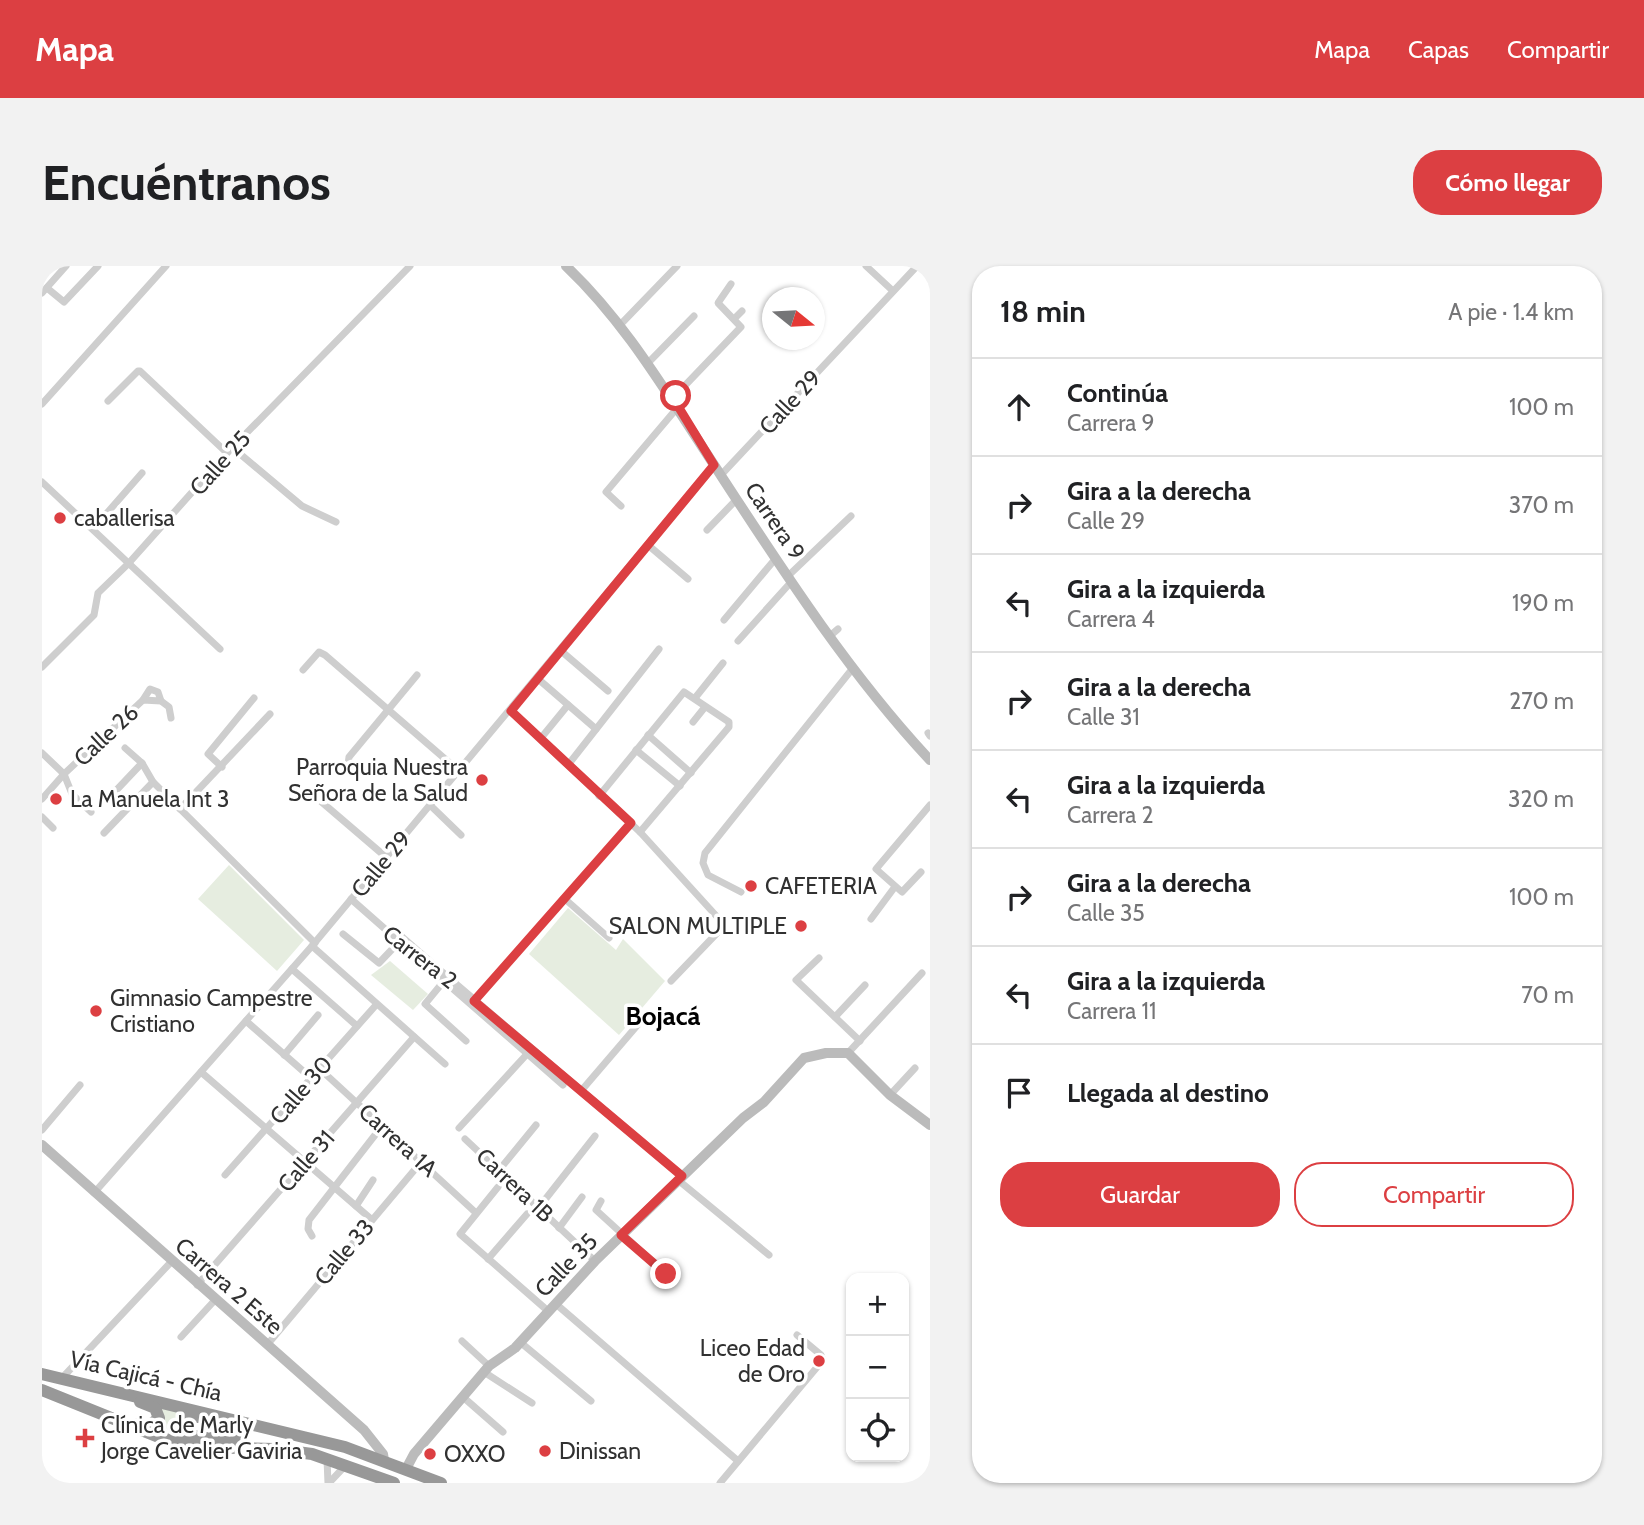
<!DOCTYPE html>
<html lang="es">
<head>
<meta charset="utf-8">
<style>
	body { margin:0; font-family:Cabin,sans-serif; background:#f2f2f2; color:#202124 }
	.controls { position:absolute; right:21px; bottom:21px; display:grid; overflow:hidden; border-radius:14px; box-shadow:0 2px 5px #0004 }
	.controls button { width:63px; height:63px; display:grid; place-items:center; padding:0; border:0; border-bottom:2px solid #e0e0e0; background:#fff; color:#202124; font:35px sans-serif }
	.compass { position:absolute; left:720px; top:21px; width:63px; height:63px; border-radius:50%; background:#fff; box-shadow:0 2px 5px #0004; rotate:108deg }
	.stop { position:absolute; width:21px; height:21px; margin:-16px; border:5px solid #dc3f42; border-radius:50%; background:#fff }
	.stop.end { background:#dc3f42; border-color:#fff; box-shadow:0 2px 7px #0008 }
	.list { margin:0; padding:0; list-style:none }
	h2 { display:flex; justify-content:space-between; align-items:center; height:91px; margin:0; padding:0 28px; font-size:30px }
	h2 small { font-size:23px; font-weight:400; color:#757577 }
	.list li { display:grid; grid-template-columns:46px 1fr auto; gap:21px; align-items:center; box-sizing:border-box; height:98px; padding:0 28px; border-top:2px solid #e0e0e0 }
	.list b { display:block; font-size:26px; white-space:nowrap }
	.list p { margin:0; font-size:23px; white-space:nowrap; color:#757577 }
	.list em { font-size:23px; font-style:normal; color:#757577 }
	.actions { display:flex; gap:14px; padding:21px 28px }
	.actions a { flex:1; padding:16px 0; border:2px solid #dc3f42; border-radius:28px; text-align:center; font-size:24px; color:#dc3f42 }
	.actions .main { background:#dc3f42; color:#fff }
	.icon { flex:none; width:38px; height:38px; fill:none; stroke:currentColor; stroke-width:2; stroke-linecap:round; stroke-linejoin:round }
	.map { position:relative; flex:none; width:888px; height:1217px; overflow:hidden; border-radius:28px }
	header { display:flex; align-items:center; gap:42px; box-sizing:border-box; height:98px; padding:0 35px; background:#dc3f42; color:#fff }
	header strong { font-size:33px }
	nav { display:flex; gap:38px; margin-inline-start:auto; font-size:24px }
	.intro { display:flex; align-items:center; justify-content:space-between; box-sizing:border-box; height:168px; padding:0 42px }
	h1 { margin:0; font-size:49px }
	.button { padding:18px 32px; border-radius:28px; background:#dc3f42; color:#fff; font-size:24px; font-weight:700 }
	main { display:flex; gap:42px; padding:0 42px }
	aside { flex:1; background:#fff; border-radius:28px; box-shadow:0 2px 5px #0004 }
	.map>svg:first-child { display:block }
	.green { fill:#e6ede0 }
	.lines { fill:none; stroke-linecap:round; stroke-linejoin:round }
	.street { stroke:#cecece; stroke-width:7 }
	.secondary { stroke:#bbb; stroke-width:10 }
	.highway { stroke:#989898; stroke-width:12 }
	.route { stroke:#dc3f42; stroke-width:9 }
	.poi-dot { fill:#dc3f42; stroke:#fff; stroke-width:2.5 }
	.labels { text-anchor:middle; stroke-width:7; stroke-linejoin:round; paint-order:stroke }
	.street-label { font-size:23px; fill:#313131; stroke:#fff }
	.poi-label { font-size:23px; fill:#313131; stroke:#fff; text-anchor:start }
	.quarter-label { font-size:26px; font-weight:bold; fill:#000; stroke:#fff }
</style>
</head>
<body>
<header>
<strong>Mapa</strong>
<nav><a>Mapa</a><a>Capas</a><a>Compartir</a></nav>
</header>
<div class="intro"><h1>Encuéntranos</h1><a class="button">Cómo llegar</a></div>
<main>
<div class="map">
<svg width="888" height="1217" viewBox="0 0 888 1217">
	<rect width="100%" height="100%" fill="#fff"/>
	<g class="green">
		<path d="M187,599l75,75 -27,31 -79,-72z"/>
		<path d="M526,642l48,42 7,-11 42,42 -46,54 -90,-81z"/>
		<path d="M348,695l38,33 -15,16 -42,-35z"/>
		<path d="M119,1140l20,7 -5,13 4,9 -22,-5 6,-10z"/>
	</g>
	<g class="lines">
		<g class="street">
			<path d="M824,0l27,25"/>
			<path d="M881,0l7,6"/>
			<path d="M5,22l17,14 34,-36"/>
			<path d="M0,27l24,-27"/>
			<path d="M692,53l8,-8"/>
			<path d="M578,59l57,-59"/>
			<path d="M606,97l46,-47"/>
			<path d="M631,132l68,-71 -23,-24 13,-19"/>
			<path d="M66,135l30,-30h2l87,82"/>
			<path d="M0,138l124,-138"/>
			<path d="M191,182l69,58 34,16"/>
			<path d="M679,209l196,-209"/>
			<path d="M0,216l178,167"/>
			<path d="M579,240l-15,-14 72,-85"/>
			<path d="M51,263l49,-56"/>
			<path d="M665,264l30,-31"/>
			<path d="M606,279l40,34"/>
			<path d="M746,310l63,-60"/>
			<path d="M682,354l52,-62"/>
			<path d="M789,369l7,-6"/>
			<path d="M696,375l54,-60"/>
			<path d="M518,384l48,41"/>
			<path d="M0,401l52,-52 4,-22 30,-29 99,-111 183,-187"/>
			<path d="M261,404l16,-18 6,3 134,116"/>
			<path d="M495,412l59,51"/>
			<path d="M653,432l28,-35"/>
			<path d="M101,434l7,-11 8,3 3,9"/>
			<path d="M469,445l129,121 80,88v10l-49,51"/>
			<path d="M651,456l12,-15"/>
			<path d="M886,467l2,3"/>
			<path d="M606,469l43,38"/>
			<path d="M499,472l27,-33"/>
			<path d="M83,482l17,15 11,19 162,161"/>
			<path d="M594,484l44,36"/>
			<path d="M0,487l22,21 8,20 19,18"/>
			<path d="M526,499l91,-116"/>
			<path d="M180,501l-14,-13 46,-56"/>
			<path d="M318,508l-12,-9 1,-8 68,-82"/>
			<path d="M557,530l85,-104 45,30v5l-89,105"/>
			<path d="M275,532l70,60"/>
			<path d="M0,533l22,-25 79,-74 18,1 8,6 2,11"/>
			<path d="M66,533l34,-36"/>
			<path d="M389,540l30,29"/>
			<path d="M138,543l90,-95"/>
			<path d="M0,551l11,11"/>
			<path d="M62,567l49,-51"/>
			<path d="M879,606l-19,20 -26,-23 54,-64"/>
			<path d="M699,626l-33,-17 -5,-12 2,-10 148,-185"/>
			<path d="M309,633l93,82 5,-3 233,198"/>
			<path d="M523,633l44,39"/>
			<path d="M829,653l23,-31"/>
			<path d="M352,664l55,48"/>
			<path d="M301,668l36,29 20,-21"/>
			<path d="M270,680l133,118"/>
			<path d="M777,692l-23,22 64,61"/>
			<path d="M250,703l65,57"/>
			<path d="M430,738l159,-181"/>
			<path d="M793,751l30,-32"/>
			<path d="M204,755l65,57"/>
			<path d="M424,775l-41,-37 19,-23 119,104"/>
			<path d="M806,787l74,-80"/>
			<path d="M242,789l34,-40"/>
			<path d="M278,803l155,143"/>
			<path d="M159,806l170,147"/>
			<path d="M539,825l60,-70"/>
			<path d="M848,829l25,-27"/>
			<path d="M417,862l69,-75"/>
			<path d="M0,864l38,-45"/>
			<path d="M423,873l130,122"/>
			<path d="M458,903l36,-44"/>
			<path d="M183,909l151,-170"/>
			<path d="M636,914l91,75"/>
			<path d="M456,921l-38,47 88,77"/>
			<path d="M52,927l218,-247 402,-481"/>
			<path d="M559,935l-5,9 70,64"/>
			<path d="M314,940l17,-26"/>
			<path d="M498,940l55,-70"/>
			<path d="M517,962l23,-31"/>
			<path d="M270,970l-4,-7 1,-9 73,-94"/>
			<path d="M446,993l39,-45"/>
			<path d="M155,1019l217,-248"/>
			<path d="M514,1038l182,157"/>
			<path d="M139,1071l34,-37"/>
			<path d="M420,1075l27,25"/>
			<path d="M478,1076l71,59"/>
			<path d="M225,1079l155,-184"/>
			<path d="M442,1106l48,31"/>
			<path d="M21,1111l109,-116"/>
			<path d="M421,1131l40,35"/>
			<path d="M285,1193l1,24"/>
			<path d="M287,1217l16,-17"/>
			<path d="M678,1217l103,-123 -2,-5 -24,-20"/>
		</g>
		<g class="secondary">
			<path d="M524,0c56,53 95,118 137,182 70,107 140,219 227,312"/>
			<path d="M0,879l322,285 19,24 1,6"/>
			<path d="M364,1203l8,-15 75,-88 26,-18 80,-87 148,-143 21,-16 40,-44 22,-5h22l42,42 40,30"/>
		</g>
		<g class="highway">
			<path d="M0,1108l303,73 96,36"/>
			<path d="M0,1124l119,48 43,9 70,2 38,5 82,29"/>
			<path d="M163,1151h-16l-4,5v9l8,5 44,4"/>
			<path d="M94,1158l12,3 11,-9 -4,-10 -15,-6"/>
		</g>
	</g>
	<g class="lines">
		<path class="route" d="M624,1008l-45,-39 61,-59 -208,-175 157,-178 -120,-112 203,-246 -41,-67 3,-2"/>
	</g>
	<g class="poi-dot">
		<circle cx="18" cy="252" r="7"/>
		<circle cx="440" cy="514" r="7"/>
		<circle cx="14" cy="533" r="7"/>
		<circle cx="709" cy="620" r="7"/>
		<circle cx="759" cy="660" r="7"/>
		<circle cx="54" cy="745" r="7"/>
		<circle cx="777" cy="1095" r="7"/>
		<path d="M39.5 1161.5h7v7h7v7h-7v7h-7v-7h-7v-7h7z"/>
		<circle cx="503" cy="1185" r="7"/>
		<circle cx="388" cy="1188" r="7"/>
	</g>
	<g class="labels">
		<g class="street-label">
			<text transform="translate(748 136) rotate(-47)" y="8">Calle 29</text>
			<text transform="translate(178 197) rotate(-48)" y="8">Calle 25</text>
			<text transform="translate(733 255) rotate(56)" y="8">Carrera 9</text>
			<text transform="translate(64 469) rotate(-43)" y="8">Calle 26</text>
			<text transform="translate(339 598) rotate(-50)" y="8">Calle 29</text>
			<text transform="translate(378 691) rotate(38)" y="8">Carrera 2</text>
			<text transform="translate(259 824) rotate(-49)" y="8">Calle 30</text>
			<text transform="translate(356 874) rotate(42)" y="8">Carrera 1A</text>
			<text transform="translate(264 895) rotate(-49)" y="8">Calle 31</text>
			<text transform="translate(473 919) rotate(43)" y="8">Carrera 1B</text>
			<text transform="translate(302 986) rotate(-50)" y="8">Calle 33</text>
			<text transform="translate(524 999) rotate(-46)" y="8">Calle 35</text>
			<text transform="translate(187 1020) rotate(41)" y="8">Carrera 2 Este</text>
			<text transform="translate(104 1110) rotate(13)" y="8">Vía Cajicá - Chía</text>
		</g>
		<g class="poi-label">
			<text x="32" y="260">caballerisa</text>
			<text x="426" y="509" text-anchor="end">Parroquia Nuestra<tspan x="426" dy="26">Señora de la Salud</tspan></text>
			<text x="28" y="541">La Manuela Int 3</text>
			<text x="723" y="628">CAFETERIA</text>
			<text x="745" y="668" text-anchor="end">SALON MULTIPLE</text>
			<text x="68" y="740">Gimnasio Campestre<tspan x="68" dy="26">Cristiano</tspan></text>
			<text x="763" y="1090" text-anchor="end">Liceo Edad<tspan x="763" dy="26">de Oro</tspan></text>
			<text x="59" y="1167">Clínica de Marly<tspan x="59" dy="26">Jorge Cavelier Gaviria</tspan></text>
			<text x="517" y="1193">Dinissan</text>
			<text x="402" y="1196">OXXO</text>
		</g>
		<g class="quarter-label">
			<text x="621" y="759">Bojacá</text>
		</g>
	</g>
</svg>
<div class="controls">
<button>+</button>
<button>−</button>
<button><svg class="icon" aria-label="locate" viewBox="0 0 24 24"><circle cx="12" cy="12" r="6"/><path d="M12 2v4M12 18v4M2 12h4M18 12h4"/></svg></button>
</div>
<svg class="compass" viewBox="-18 -18 36 36"><path d="M0-13l5 13h-10z" fill="#e53935"/><path d="M0 13l5-13h-10z" fill="#757577"/></svg>
<div class="stop" style="left:634px;top:130px"></div>
<div class="stop end" style="left:624px;top:1008px"></div>
</div>
<aside>
<h2>18 min<small>A pie · 1.4 km</small></h2>
<ul class="list">
<li><svg class="icon" aria-label="ahead" viewBox="0 0 24 24"><path d="M12 20V5M6 11l6-6 6 6"/></svg><div><b>Continúa</b><p>Carrera 9</p></div><em>100 m</em></li>
<li><svg class="icon" aria-label="right" viewBox="0 0 24 24"><path d="M7 20v-9h11M14 6l5 5-5 5"/></svg><div><b>Gira a la derecha</b><p>Calle 29</p></div><em>370 m</em></li>
<li><svg class="icon" aria-label="left" viewBox="0 0 24 24"><path d="M17 20v-9H6M10 6l-5 5 5 5"/></svg><div><b>Gira a la izquierda</b><p>Carrera 4</p></div><em>190 m</em></li>
<li><svg class="icon" aria-label="right" viewBox="0 0 24 24"><path d="M7 20v-9h11M14 6l5 5-5 5"/></svg><div><b>Gira a la derecha</b><p>Calle 31</p></div><em>270 m</em></li>
<li><svg class="icon" aria-label="left" viewBox="0 0 24 24"><path d="M17 20v-9H6M10 6l-5 5 5 5"/></svg><div><b>Gira a la izquierda</b><p>Carrera 2</p></div><em>320 m</em></li>
<li><svg class="icon" aria-label="right" viewBox="0 0 24 24"><path d="M7 20v-9h11M14 6l5 5-5 5"/></svg><div><b>Gira a la derecha</b><p>Calle 35</p></div><em>100 m</em></li>
<li><svg class="icon" aria-label="left" viewBox="0 0 24 24"><path d="M17 20v-9H6M10 6l-5 5 5 5"/></svg><div><b>Gira a la izquierda</b><p>Carrera 11</p></div><em>70 m</em></li>
<li><svg class="icon" aria-label="arrive" viewBox="0 0 24 24"><path d="M6 21V4h12l-3 4 3 4H6"/></svg><div><b>Llegada al destino</b></div></li>
</ul>
<div class="actions"><a class="main">Guardar</a><a>Compartir</a></div>
</aside>
</main>
</body>
</html>
